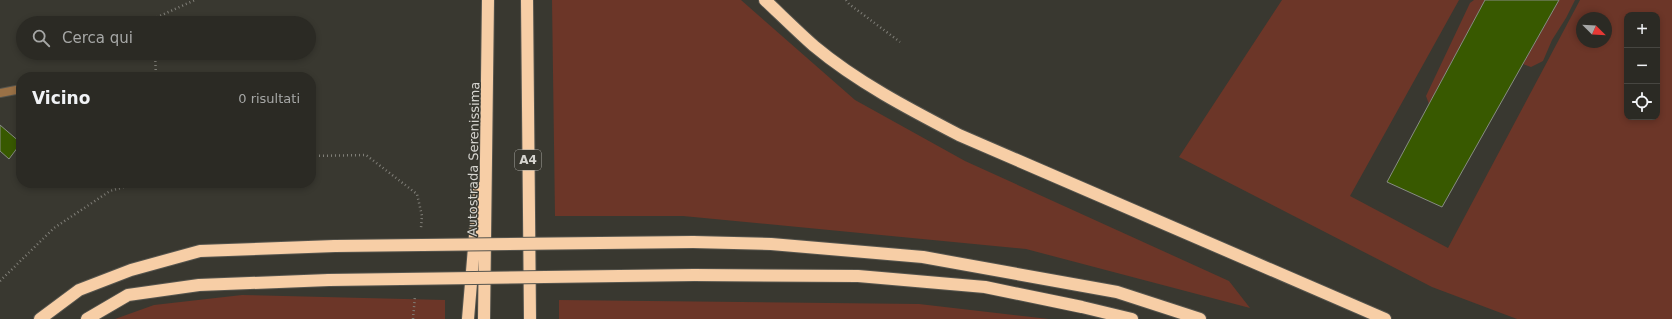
<!DOCTYPE html>
<html lang="it">
<head>
<meta charset="utf-8">
<style>
	body { margin:0; font-family:"DejaVu Sans",sans-serif; background:#33322c; color:#f1f3f6 }
	.controls { position:absolute; right:12px; top:12px; display:grid; overflow:hidden; border-radius:8px; box-shadow:0 2px 6px #0003 }
	.controls button { width:36px; height:36px; display:grid; place-items:center; padding:0; border:0; border-bottom:1px solid #474641; background:#2b2a24; color:#f1f3f6; font:20px sans-serif }
	.compass { position:absolute; left:1576px; top:12px; width:36px; height:36px; border-radius:50%; background:#2b2a24; box-shadow:0 2px 6px #0003; rotate:114deg }
	.list { margin:0; padding:0; list-style:none }
	h2 { display:flex; justify-content:space-between; align-items:center; height:52px; margin:0; padding:0 16px; font-size:17px }
	h2 small { font-size:13px; font-weight:400; color:#a6a7a6 }
	.icon { flex:none; width:22px; height:22px; fill:none; stroke:currentColor; stroke-width:2; stroke-linecap:round; stroke-linejoin:round }
	.map { position:relative; flex:none; width:1672px; height:319px; overflow:hidden }
	.search { position:absolute; background:#2b2a24; box-shadow:0 2px 6px #0003; left:16px; top:16px; width:300px; height:44px; display:flex; align-items:center; gap:10px; box-sizing:border-box; padding:0 14px; border-radius:22px; color:#a6a7a6; font-size:15px }
	.panel { position:absolute; background:#2b2a24; box-shadow:0 2px 6px #0003; left:16px; top:72px; width:300px; height:116px; border-radius:16px }
	.map>svg:first-child { display:block }
	.green { fill:#6c3628; fill-rule:evenodd }
	.building { fill:#385900; stroke:#878c83 }
	.lines { fill:none; stroke-linecap:round; stroke-linejoin:round }
	.lane-casing { stroke:#55544d; stroke-width:10 }
	.highway-casing { stroke:#55544d; stroke-width:14 }
	.path { stroke:#807f78; stroke-width:2.5; stroke-dasharray:1 3; stroke-linecap:butt }
	.lane { stroke:#9a7146; stroke-width:8 }
	.highway { stroke:#f7cea6; stroke-width:12 }
	.highway-bridge-casing { stroke:#55544d; stroke-width:14; stroke-linecap:butt }
	.highway-bridge { stroke:#f7cea6; stroke-width:12 }
	.labels { text-anchor:middle; stroke-width:3; stroke-linejoin:round; paint-order:stroke }
	.shield { fill:#393830; stroke:#a7a6a0; stroke-width:1 }
	.shield-label { font-size:12px; font-weight:bold; fill:#d6d5d0 }
	.street-label { font-size:13px; fill:#d6d5d0; stroke:#393830 }
</style>
</head>
<body>
<div class="map">
<svg width="1672" height="319" viewBox="0 0 1672 319">
	<rect width="100%" height="100%" fill="#393830"/>
	<g class="green">
		<path d="M552,0h189l114,100 110,61 264,120 21,27 -224,-59 -343,-33h-128z"/>
		<path d="M1282,0h177l-109,196 98,52 132,-248h92v319h-155l-85,-32 -253,-130zM1627,15h30v102h-30zM1582,18h24v24h-24z"/>
		<path d="M1474,0h11l-56,104 -3,-8 44,-93z"/>
		<path d="M1559,0h16l-9,18 -14,22 -9,21 -12,6 -8,-3z"/>
		<path d="M242,295l203,5v19h-330l39,-14z"/>
		<path d="M559,300l360,4 130,15h-490z"/>
	</g>
	<g class="building">
		<path d="M1485,0h74l-117,207 -55,-25z"/>
		<path d="M0,125l21,18 -12,16 -9,-8z"/>
	</g>
	<g class="lines">
		<g class="lane-casing">
			<path id="lane" d="M0,93l21,-4"/>
		</g>
		<g class="highway-casing">
			<g id="highway">
				<path d="M527,0l3,319"/>
				<path d="M765,0c16,15 32,31 49,46 43,36 95,63 145,89l426,184"/>
				<path d="M693,242l78,2 152,13 194,35 83,27"/>
				<path d="M694,275l164,1 127,11 97,20 50,12"/>
				<path d="M40,319l39,-29 52,-20 69,-19 135,-5"/>
				<path d="M87,319l41,-24 71,-10 130,-5"/>
				<path d="M468,319l11,-131"/>
				<path d="M484,319l4,-319"/>
			</g>
		</g>
		<g class="path">
			<path d="M846,0l3,4 51,38"/>
			<path d="M153,23v-4l42,-19"/>
			<path d="M155,53l1,24"/>
			<path d="M311,156l55,-1 51,39 5,22 -1,12"/>
			<path d="M0,281l54,-53 56,-37 28,-8"/>
			<path d="M413,319l2,-23"/>
		</g>
		<use href="#lane" class="lane"/>
		<use href="#highway" class="highway"/>
		<g class="highway-bridge-casing">
			<g id="highway-bridge">
				<path d="M335,246l358,-4"/>
				<path d="M329,280l365,-5"/>
			</g>
		</g>
		<use href="#highway-bridge" class="highway-bridge"/>
	</g>
	<g class="labels">
		<rect class="shield" x="515" y="150" width="26" height="20" rx="3"/>
		<g class="shield-label">
			<text x="528" y="164">A4</text>
		</g>
		<g class="street-label">
			<text transform="translate(473 159) rotate(-89)" y="5">Autostrada Serenissima</text>
		</g>
	</g>
</svg>
<div class="controls">
<button>+</button>
<button>−</button>
<button><svg class="icon" aria-label="locate" viewBox="0 0 24 24"><circle cx="12" cy="12" r="6"/><path d="M12 2v4M12 18v4M2 12h4M18 12h4"/></svg></button>
</div>
<svg class="compass" viewBox="-18 -18 36 36"><path d="M0-13l5 13h-10z" fill="#e53935"/><path d="M0 13l5-13h-10z" fill="#a6a7a6"/></svg>
<div class="search"><svg class="icon" aria-label="search" viewBox="0 0 24 24"><circle cx="10" cy="10" r="6"/><path d="M15 15l6 6"/></svg>Cerca qui</div>
<section class="panel">
<h2>Vicino<small>0 risultati</small></h2>
<ul class="list">
</ul>
</section>
</div>
</body>
</html>
